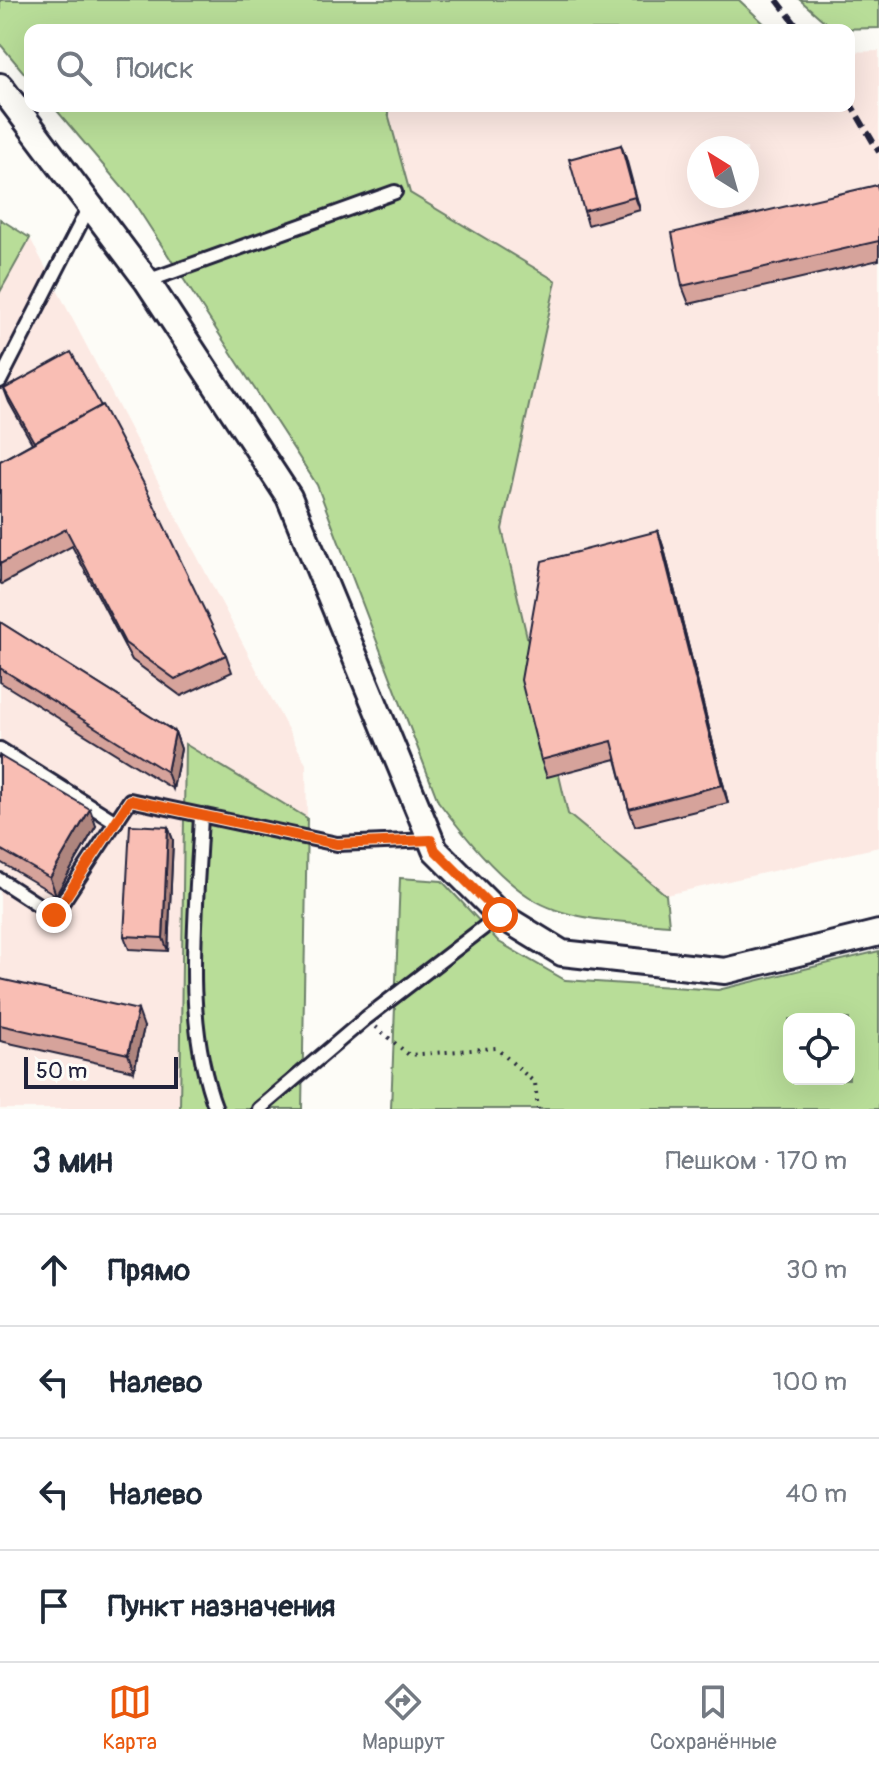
<!DOCTYPE html>
<html lang="ru">
<head>
<meta charset="utf-8">
<style>
	body { margin:0; font-family:Pangolin,sans-serif; background:#f6f6f7; color:#1f2937 }
	.controls { position:absolute; right:24px; bottom:24px; display:grid; overflow:hidden; border-radius:16px; box-shadow:0 8px 32px #0002 }
	.controls button { width:72px; height:72px; display:grid; place-items:center; padding:0; border:0; border-bottom:2px solid #e0e1e3; background:#fff; color:#1f2937; font:40px sans-serif }
	.compass { position:absolute; left:687px; top:136px; width:72px; height:72px; border-radius:50%; background:#fff; box-shadow:0 8px 32px #0002; rotate:323deg }
	.scale { position:absolute; left:24px; bottom:20px; width:154px; box-sizing:border-box; padding-left:8px; border:4px solid #22223b; border-top:0; font-size:22px; line-height:28px; white-space:nowrap; color:#22223b; -webkit-text-stroke:6px #fdfcf7; paint-order:stroke }
	.stop { position:absolute; width:24px; height:24px; margin:-18px; border:6px solid #ea580c; border-radius:50%; background:#fff }
	.stop.end { background:#ea580c; border-color:#fff; box-shadow:0 2px 8px #0008 }
	.list { margin:0; padding:0; list-style:none }
	h2 { display:flex; justify-content:space-between; align-items:center; height:104px; margin:0; padding:0 32px; font-size:34px }
	h2 small { font-size:26px; font-weight:400; color:#747a83 }
	.list li { display:grid; grid-template-columns:52px 1fr auto; gap:24px; align-items:center; box-sizing:border-box; height:112px; padding:0 32px; border-top:2px solid #e0e1e3 }
	.list b { display:block; font-size:30px; white-space:nowrap }
	.list em { font-size:26px; font-style:normal; color:#747a83 }
	.icon { flex:none; width:44px; height:44px; fill:none; stroke:currentColor; stroke-width:2; stroke-linecap:round; stroke-linejoin:round }
	.map { position:relative; flex:none; width:879px; height:1109px; overflow:hidden }
	.search { position:absolute; background:#fff; box-shadow:0 8px 32px #0002; left:24px; right:24px; top:24px; height:88px; display:flex; align-items:center; gap:20px; box-sizing:border-box; padding:0 28px; border-radius:16px; color:#747a83; font-size:30px }
	.sheet { height:552px; background:#fff }
	nav { display:flex; justify-content:space-around; align-items:center; box-sizing:border-box; height:112px; border-top:2px solid #e0e1e3; background:#fff; font-size:22px; color:#747a83 }
	nav a { display:grid; justify-items:center; gap:4px }
	nav .on { color:#ea580c }
	.map>svg:first-child { display:block }
	.built { fill:#fce9e3; fill-rule:evenodd }
	.green { fill:#b8dd98; stroke:#6d806a; stroke-width:2; fill-rule:evenodd }
	.lines { fill:none; stroke-linecap:round; stroke-linejoin:round }
	.lane-casing { stroke:#22223b; stroke-width:18 }
	.street-casing { stroke:#22223b; stroke-width:30 }
	.path { stroke:#22223b; stroke-width:4; stroke-dasharray:2 6; stroke-linecap:butt }
	.lane { stroke:#fdfcf7; stroke-width:12 }
	.street { stroke:#fdfcf7; stroke-width:24 }
	.rail { stroke:#22223b; stroke-width:6; stroke-dasharray:12 6; stroke-linecap:butt }
	.wall { fill:#d6a39b; stroke:#22223b; stroke-width:2 }
	.shaded-wall { fill:#ae857e; stroke:#22223b; stroke-width:2 }
	.building { fill:#f9beb4; stroke:#22223b; stroke-width:2 }
	.route { stroke:#ea580c; stroke-width:10 }
</style>
</head>
<body>
<div class="map">
<svg width="879" height="1109" viewBox="0 0 879 1109">
	<rect width="100%" height="100%" fill="#fdfcf7"/>
	<filter id="ink" filterUnits="userSpaceOnUse"><feTurbulence type="fractalNoise" baseFrequency=".0125" numOctaves="2"/><feDisplacementMap in="SourceGraphic" scale="16" xChannelSelector="R" yChannelSelector="G"/><feConvolveMatrix kernelMatrix="1 2 1 2 8 2 1 2 1" color-interpolation-filters="sRGB"/></filter>
	<g filter="url(#ink)">
		<g class="built">
			<path d="M879,51v796l-213,48 -98,-81 -66,-285 54,-247 -146,-89 -24,-87h463v-54zM699,148h48v48h-48z"/>
			<path d="M30,238l276,526 1,54 -122,-74 -5,365h-180v-817z"/>
		</g>
		<g class="green">
			<path d="M0,0h739l32,30h-741v50l-30,-36z"/>
			<path d="M800,0h79v28l-46,1z"/>
			<path d="M53,106h333l24,87 146,88 -54,248 66,285 98,81 3,30c-42,-3 -101,-3 -138,-27 -36,-23 -67,-63 -93,-97l-121,-316 -186,-287z"/>
			<path d="M0,219l30,19 -30,54z"/>
			<path d="M185,744l122,74 -5,291h-122z"/>
			<path d="M400,878l42,3 57,61 66,38 153,10 161,-39v158h-488zM789,1019h60v60h-60z"/>
		</g>
		<g class="lines">
			<g class="lane-casing">
				<g id="lane">
					<path d="M147,281l248,-89"/>
					<path d="M0,381l90,-176"/>
					<path d="M0,749l116,73"/>
					<path d="M201,815c-4,97 -20,202 15,294"/>
					<path d="M0,880l54,35 76,-115 207,44 94,-4"/>
					<path d="M259,1109l107,-91 134,-103"/>
				</g>
			</g>
			<g class="street-casing">
				<path id="street" d="M0,86l147,195 142,216 146,353 65,65 62,38 163,18 154,-38"/>
			</g>
			<path class="path" d="M376,1027l33,28 87,-7 39,35 3,26"/>
			<use href="#lane" class="lane"/>
			<use href="#street" class="street"/>
			<g class="rail">
				<path d="M777,0l23,30"/>
				<path d="M849,101l30,51"/>
			</g>
		</g>
		<g class="wall">
			<path d="M621,145l19,65 -52,15 -4,-14z"/>
			<path d="M879,190v70l-190,44 -7,-18z"/>
			<path d="M4,389l222,266 6,17 -51,24 -49,-36 -60,-114 -70,38 -2,-1v-122l32,-18 -23,-41z"/>
			<path d="M658,531l6,18 64,254 -93,23 -6,-17 -13,-50 -69,18 -6,-17z"/>
			<path d="M0,622l175,110 6,17 -8,40 -173,-107z"/>
			<path d="M0,756l96,70 -40,69 -56,-33z"/>
			<path d="M168,827l5,13 -5,111 -39,-2 -5,-13z"/>
			<path d="M0,979l144,48 -10,44 -134,-30z"/>
		</g>
		<g class="shaded-wall">
			<path d="M621,145l5,13 14,52 -5,-13z"/>
			<path d="M658,531l6,18 64,254 -6,-18z"/>
			<path d="M175,732l6,17 -8,40 -6,-17z"/>
			<path d="M90,809l6,17 -40,69 -6,-17z"/>
			<path d="M168,827l5,13 -5,111 -5,-13z"/>
			<path d="M138,1010l6,17 -10,44 -6,-17z"/>
		</g>
		<g class="building">
			<path d="M621,145l14,52 -51,14 -15,-52z"/>
			<path d="M877,185l2,7v49l-197,45 -10,-53z"/>
			<path d="M71,352l30,54 -67,36 -30,-53z"/>
			<path d="M102,405l43,81 81,169 -51,24 -50,-36 -59,-114 -66,35v-103z"/>
			<path d="M658,531l64,254 -93,24 -17,-68 -71,19 -20,-80 21,-119z"/>
			<path d="M0,622l175,110 -8,40 -167,-104z"/>
			<path d="M0,756l90,53 -40,69 -50,-29z"/>
			<path d="M130,825l38,2 -5,111 -39,-2z"/>
			<path d="M0,979l138,31 -10,44 -128,-29z"/>
		</g>
	</g>
	<g class="lines" filter="url(#ink)">
		<path class="route" d="M54,915l76,-115 207,44 94,-4 4,10 65,65"/>
	</g>
</svg>
<div class="controls">
<button><svg class="icon" aria-label="locate" viewBox="0 0 24 24"><circle cx="12" cy="12" r="6"/><path d="M12 2v4M12 18v4M2 12h4M18 12h4"/></svg></button>
</div>
<svg class="compass" viewBox="-18 -18 36 36"><path d="M0-13l5 13h-10z" fill="#e53935"/><path d="M0 13l5-13h-10z" fill="#747a83"/></svg>
<div class="scale">50 m</div>
<div class="stop" style="left:500px;top:915px"></div>
<div class="stop end" style="left:54px;top:915px"></div>
<div class="search"><svg class="icon" aria-label="search" viewBox="0 0 24 24"><circle cx="10" cy="10" r="6"/><path d="M15 15l6 6"/></svg>Поиск</div>
</div>
<section class="sheet">
<h2>3 мин<small>Пешком · 170 m</small></h2>
<ul class="list">
<li><svg class="icon" aria-label="ahead" viewBox="0 0 24 24"><path d="M12 20V5M6 11l6-6 6 6"/></svg><div><b>Прямо</b></div><em>30 m</em></li>
<li><svg class="icon" aria-label="left" viewBox="0 0 24 24"><path d="M17 20v-9H6M10 6l-5 5 5 5"/></svg><div><b>Налево</b></div><em>100 m</em></li>
<li><svg class="icon" aria-label="left" viewBox="0 0 24 24"><path d="M17 20v-9H6M10 6l-5 5 5 5"/></svg><div><b>Налево</b></div><em>40 m</em></li>
<li><svg class="icon" aria-label="arrive" viewBox="0 0 24 24"><path d="M6 21V4h12l-3 4 3 4H6"/></svg><div><b>Пункт назначения</b></div></li>
</ul>
</section>
<nav>
<a class="on"><svg class="icon" aria-label="map" viewBox="0 0 24 24"><path d="M3 6l6-2 6 2 6-2v14l-6 2-6-2-6 2zM9 4v14M15 6v14"/></svg>Карта</a>
<a><svg class="icon" aria-label="directions" viewBox="0 0 24 24"><path d="M12 3l9 9-9 9-9-9zM9 14v-3h6M13 9l2 2-2 2"/></svg>Маршрут</a>
<a><svg class="icon" aria-label="saved" viewBox="0 0 24 24"><path d="M7 4h10v16l-5-4-5 4z"/></svg>Сохранённые</a>
</nav>
</body>
</html>
